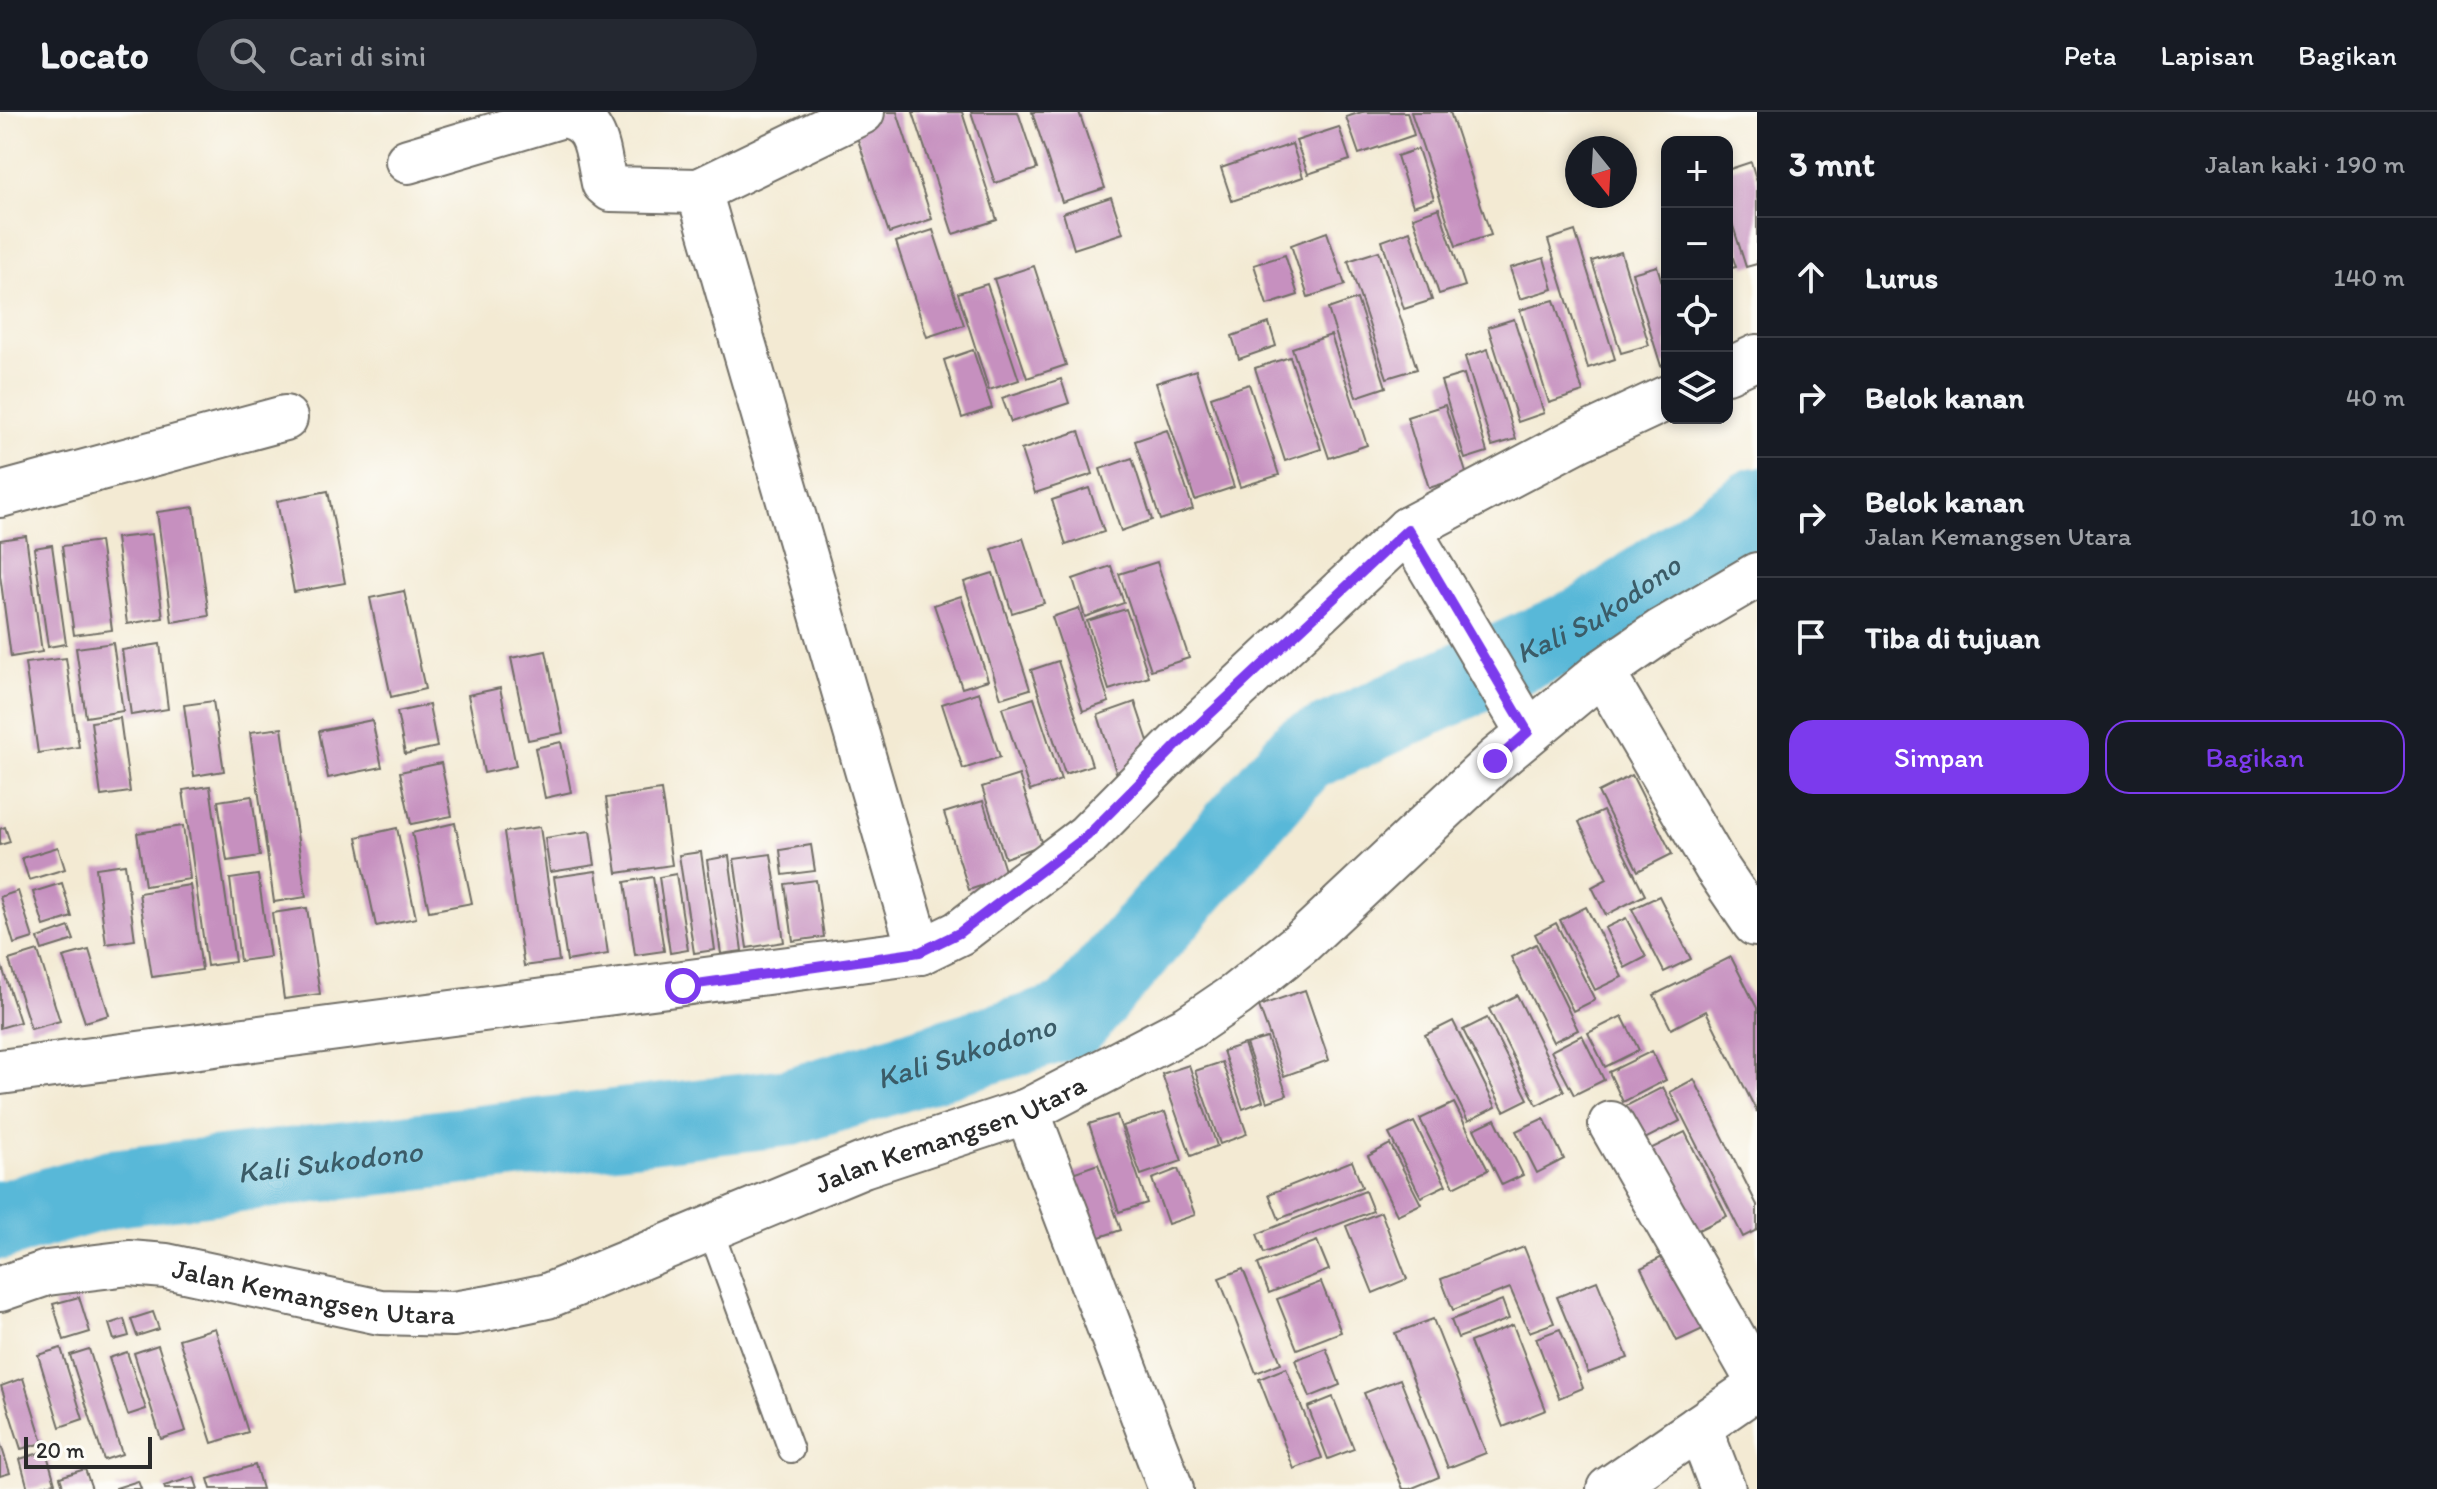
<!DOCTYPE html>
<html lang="id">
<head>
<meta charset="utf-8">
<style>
	body { margin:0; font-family:Itim,sans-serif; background:#242831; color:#f1f3f6 }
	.controls { position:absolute; right:24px; top:24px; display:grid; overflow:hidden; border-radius:16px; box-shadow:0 4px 12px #0003 }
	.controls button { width:72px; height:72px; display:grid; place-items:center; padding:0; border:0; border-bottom:2px solid #363941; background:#171b24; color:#f1f3f6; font:40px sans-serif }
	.compass { position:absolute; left:1565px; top:24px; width:72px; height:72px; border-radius:50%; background:#171b24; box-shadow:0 4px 12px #0003; rotate:162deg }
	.scale { position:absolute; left:24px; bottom:20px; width:128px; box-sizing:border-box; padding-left:8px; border:4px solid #2b2b2b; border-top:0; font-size:22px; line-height:28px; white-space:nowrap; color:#2b2b2b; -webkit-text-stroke:6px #fdfcf7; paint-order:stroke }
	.stop { position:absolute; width:24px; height:24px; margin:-18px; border:6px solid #7c3aed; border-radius:50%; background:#fff }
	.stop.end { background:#7c3aed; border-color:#fff; box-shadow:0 2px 8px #0008 }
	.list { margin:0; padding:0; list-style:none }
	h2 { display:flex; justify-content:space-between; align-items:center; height:104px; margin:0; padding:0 32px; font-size:34px }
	h2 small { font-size:26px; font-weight:400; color:#9ea1a6 }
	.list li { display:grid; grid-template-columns:52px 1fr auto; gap:24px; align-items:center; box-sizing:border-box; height:120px; padding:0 32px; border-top:2px solid #363941 }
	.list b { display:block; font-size:30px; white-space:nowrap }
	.list p { margin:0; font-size:26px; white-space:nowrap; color:#9ea1a6 }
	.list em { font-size:26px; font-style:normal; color:#9ea1a6 }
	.actions { display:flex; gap:16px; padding:24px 32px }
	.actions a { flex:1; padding:18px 0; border:2px solid #7c3aed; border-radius:24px; text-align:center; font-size:28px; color:#7c3aed }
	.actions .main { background:#7c3aed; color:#fff }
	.icon { flex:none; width:44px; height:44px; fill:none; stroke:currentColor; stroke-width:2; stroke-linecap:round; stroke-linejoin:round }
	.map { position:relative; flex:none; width:1757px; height:1377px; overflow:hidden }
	header { display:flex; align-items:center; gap:48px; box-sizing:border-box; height:112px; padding:0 40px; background:#171b24; border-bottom:2px solid #363941 }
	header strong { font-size:38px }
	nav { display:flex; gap:44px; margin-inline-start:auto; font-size:28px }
	.search { width:560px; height:72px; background:#242831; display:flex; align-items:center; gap:20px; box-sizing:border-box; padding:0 28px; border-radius:44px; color:#9ea1a6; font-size:30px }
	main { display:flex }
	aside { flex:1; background:#171b24 }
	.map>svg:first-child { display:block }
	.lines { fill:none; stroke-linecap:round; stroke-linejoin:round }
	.river { stroke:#59b8d8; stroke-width:78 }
	.building { fill:#c690bf }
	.service-casing { stroke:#716e66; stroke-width:28 }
	.minor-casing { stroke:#716e66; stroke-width:48 }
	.tertiary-casing { stroke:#716e66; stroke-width:48 }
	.service { stroke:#fff; stroke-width:24 }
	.minor { stroke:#fff; stroke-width:44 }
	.tertiary { stroke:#fff; stroke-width:44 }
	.route { stroke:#7c3aed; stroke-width:10 }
	.labels { text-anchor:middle; stroke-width:7; stroke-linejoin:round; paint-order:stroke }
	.street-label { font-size:28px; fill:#2b2b2b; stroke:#fdfcf7 }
	.water-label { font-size:30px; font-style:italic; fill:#3b5c68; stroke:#fdfcf7 }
</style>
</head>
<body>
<header>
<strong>Locato</strong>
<div class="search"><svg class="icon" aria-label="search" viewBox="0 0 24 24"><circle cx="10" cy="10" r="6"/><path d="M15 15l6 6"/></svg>Cari di sini</div>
<nav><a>Peta</a><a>Lapisan</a><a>Bagikan</a></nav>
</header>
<main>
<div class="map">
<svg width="1757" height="1377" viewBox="0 0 1757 1377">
	<rect width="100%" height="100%" fill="#fdfcf7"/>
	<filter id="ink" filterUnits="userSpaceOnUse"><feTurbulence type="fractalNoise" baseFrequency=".0125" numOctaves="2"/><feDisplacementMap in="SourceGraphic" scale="16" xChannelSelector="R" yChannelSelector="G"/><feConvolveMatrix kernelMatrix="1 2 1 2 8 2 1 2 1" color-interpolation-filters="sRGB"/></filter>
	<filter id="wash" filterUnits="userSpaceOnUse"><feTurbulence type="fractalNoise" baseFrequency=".006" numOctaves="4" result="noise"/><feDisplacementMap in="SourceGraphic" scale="32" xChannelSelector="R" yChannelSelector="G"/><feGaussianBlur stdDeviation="1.8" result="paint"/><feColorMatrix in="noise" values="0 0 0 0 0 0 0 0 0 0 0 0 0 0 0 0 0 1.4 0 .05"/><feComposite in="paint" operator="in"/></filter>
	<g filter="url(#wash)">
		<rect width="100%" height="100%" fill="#f3ead3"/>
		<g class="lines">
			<path class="river" id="s1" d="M0,1109l113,-33 677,-81 283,-88 230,-265 291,-134 163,-114"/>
		</g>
		<g id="blocks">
			<g class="building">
				<path d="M882,0h15l35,107 -43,14 -37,-111z"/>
				<path d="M913,0h49l35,108 -44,14z"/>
				<path d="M971,0h47l19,57 -42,14z"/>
				<path d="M1032,0h47l26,76 -43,14z"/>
				<path d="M1362,0h45l7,23 -55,19 -13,-37z"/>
				<path d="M1411,0h39l41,123 -35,11z"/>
				<path d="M1339,15l11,33 -42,14 -12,-33z"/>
				<path d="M1292,32l11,33 -71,24 -11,-33z"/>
				<path d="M1418,37l16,50 -21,7 -16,-50z"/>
				<path d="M1751,50l6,20v82l-11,3 -19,-60v-37z"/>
				<path d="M1111,85l12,36 -49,16 -11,-36z"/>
				<path d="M1439,96l26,78 -26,8 -26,-77z"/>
				<path d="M933,118l31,95 -37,12 -31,-95z"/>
				<path d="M1410,119l22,69 -28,9 -22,-68z"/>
				<path d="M1575,119l40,128 -27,9 -40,-128z"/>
				<path d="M1327,120l18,53 -37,12 -17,-52z"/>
				<path d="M1727,129l9,26 -9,2z"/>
				<path d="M1379,139l38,118 -30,9 -39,-117z"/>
				<path d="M1621,140l28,93 -28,8 -29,-92z"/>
				<path d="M1285,143l13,40 -31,10 -13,-40z"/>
				<path d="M1544,146l9,31 -33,10 -10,-31z"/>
				<path d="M1034,154l32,99 -39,13 -33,-99z"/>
				<path d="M1657,154l10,33v65l-6,2 -29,-93z"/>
				<path d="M987,172l32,96 -30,10 -31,-97z"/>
				<path d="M1357,187l29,88 -30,10 -28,-88z"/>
				<path d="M1554,188l29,92 -34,11 -29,-93z"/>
				<path d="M1514,207l30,94 -26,9 -30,-95z"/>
				<path d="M1269,211l7,23 -37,13 -7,-23z"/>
				<path d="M1331,223l36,110 -38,13 -37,-110z"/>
				<path d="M1488,237l28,90 -24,7 -27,-89z"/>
				<path d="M973,238l19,58 -30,10 -18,-58z"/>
				<path d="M1290,245l31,92 -36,12 -30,-93z"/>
				<path d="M1196,258l38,117 -39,13 -39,-117z"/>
				<path d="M1464,262l23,78 -22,7 -24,-78z"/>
				<path d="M1061,267l8,24 -58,19 -9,-24z"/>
				<path d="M1249,272l30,91 -39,12 -29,-90z"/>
				<path d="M1445,293l22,71 -38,12 -22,-71z"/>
				<path d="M1167,318l26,79 -33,11 -25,-79z"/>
				<path d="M1079,319l14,43 -58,19 -14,-43z"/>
				<path d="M1132,346l20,62 -31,11 -21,-62z"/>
				<path d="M1089,376l15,44 -38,13 -14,-45z"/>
				<path d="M328,379l17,92 -51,9 -17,-91z"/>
				<path d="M194,395l15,109 -37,6 -15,-110z"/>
				<path d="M152,422l11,84 -36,6 -11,-86z"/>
				<path d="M26,424l16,116 -31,5 -11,-82v-35z"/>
				<path d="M1023,426l21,65 -32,10 -20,-64z"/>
				<path d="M100,429l12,89 -38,5 -12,-89z"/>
				<path d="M52,433l14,99 -18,3 -14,-99z"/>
				<path d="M1157,450l32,96 -38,12 -32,-96z"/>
				<path d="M1111,454l13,37 -39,14 -12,-38z"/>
				<path d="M993,461l37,116 -29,9 -37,-116z"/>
				<path d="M404,479l21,98 -34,8 -21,-99z"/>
				<path d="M961,484l27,84 -26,8 -28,-83z"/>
				<path d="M1079,496l30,94 -26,9 -31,-94z"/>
				<path d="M1126,497l23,68 -40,13 -22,-69z"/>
				<path d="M113,531l10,68 -37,6 -10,-69z"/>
				<path d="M160,532l8,65 -37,6 -9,-65z"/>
				<path d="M546,539l17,82 -35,7 -17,-82z"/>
				<path d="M66,546l13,89 -41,6 -13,-90z"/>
				<path d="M1058,549l34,104 -27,9 -34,-104z"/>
				<path d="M500,576l16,78 -32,7 -16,-78z"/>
				<path d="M979,580l21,65 -37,12 -21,-65z"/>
				<path d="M1034,586l27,82 -31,11 -28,-83z"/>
				<path d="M213,589l11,70 -30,5 -10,-71z"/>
				<path d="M1135,590l19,57 -38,13 -18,-57z"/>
				<path d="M429,593l8,42 -32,7 -8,-42z"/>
				<path d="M120,606l10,74 -29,4 -10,-74z"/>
				<path d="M372,608l10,47 -54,11 -9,-47z"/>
				<path d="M282,616l24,169 -32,5 -24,-170z"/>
				<path d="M561,630l10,50 -26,6 -10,-50z"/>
				<path d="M441,651l11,53 -41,8 -11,-52z"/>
				<path d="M1019,663l23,70 -37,13 -23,-71z"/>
				<path d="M1632,663l40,79 -34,17 -40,-79z"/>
				<path d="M210,674l25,176 -28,4 -24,-176z"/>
				<path d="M661,678l11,75 -55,8 -11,-75z"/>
				<path d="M252,684l8,60 -33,5 -9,-60z"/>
				<path d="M983,689l24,76 -38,13 -25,-77z"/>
				<path d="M1603,699l42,84 -39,20 -14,-28 15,-8 -28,-57z"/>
				<path d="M455,711l17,80 -43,8 -17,-78z"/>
				<path d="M183,714l7,53 -45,7 -8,-53z"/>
				<path d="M5,715l5,15 -10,3v-16z"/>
				<path d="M540,715l19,134 -35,5 -20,-134z"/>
				<path d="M397,716l19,90 -40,8 -19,-89z"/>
				<path d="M590,719l5,34 -45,7 -5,-34z"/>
				<path d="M811,733l4,26 -32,4 -3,-25z"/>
				<path d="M58,735l7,22 -36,11 -7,-22z"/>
				<path d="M701,740l14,98 -21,3 -15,-98z"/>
				<path d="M771,742l13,88 -37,6 -13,-89z"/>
				<path d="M729,744l13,95 -21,3 -14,-94z"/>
				<path d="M125,752l10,76 -29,4 -10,-76z"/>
				<path d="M596,759l12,83 -41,7 -13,-84z"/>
				<path d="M676,762l12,76 -18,3 -11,-76z"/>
				<path d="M258,763l12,82 -30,4 -10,-82z"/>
				<path d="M653,765l11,74 -29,4 -10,-73z"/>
				<path d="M816,768l8,57 -31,4 -8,-57z"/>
				<path d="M62,771l10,34 -28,9 -11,-34z"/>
				<path d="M190,773l12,85 -50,7 -13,-84z"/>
				<path d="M18,779l15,47 -19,6 -14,-47z"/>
				<path d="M1659,784l32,63 -27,13 -32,-63z"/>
				<path d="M1586,795l36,70 -27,13 -35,-70z"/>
				<path d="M307,796l13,86 -36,5 -12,-86z"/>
				<path d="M1626,806l20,39 -21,11 -20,-40z"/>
				<path d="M1556,811l39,77 -22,11 -38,-77z"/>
				<path d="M69,815l5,13 -32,10 -4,-12z"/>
				<path d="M1536,832l42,86 -25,12 -42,-85z"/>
				<path d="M89,838l20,65 -24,7 -22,-65z"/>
				<path d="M38,839l22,70 -29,8 -22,-69z"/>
				<path d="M1731,845l26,51v104l-51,-101 -35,18 -17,-34z"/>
				<path d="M0,849l20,61 -20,6z"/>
				<path d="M1305,878l24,70 -45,16 -25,-70z"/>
				<path d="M1517,883l47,96 -27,14 -48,-96z"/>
				<path d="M1622,904l17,34 -34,17 -17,-34z"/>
				<path d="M1487,906l41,81 -24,12 -41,-81z"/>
				<path d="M1453,909l43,86 -28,14 -43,-86z"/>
				<path d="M1582,923l22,45 -30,15 -23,-44z"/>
				<path d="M1267,926l20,57 -20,7 -21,-58z"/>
				<path d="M1244,932l19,57 -20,8 -20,-58z"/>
				<path d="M1652,939l14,29 -43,22 -14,-30z"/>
				<path d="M1222,950l25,72 -27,10 -25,-73z"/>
				<path d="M1189,953l28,81 -26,10 -29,-82z"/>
				<path d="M1694,967l63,126v25l-14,7 -73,-145z"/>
				<path d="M1663,975l17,34 -39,20 -17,-34z"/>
				<path d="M1454,991l34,67 -34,17 -34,-68z"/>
				<path d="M1165,1000l17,49 -41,14 -18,-49z"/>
				<path d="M1117,1003l30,88 -28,9 -30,-88z"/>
				<path d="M1544,1006l20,41 -27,14 -21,-42z"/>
				<path d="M1495,1007l28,56 -21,10 -28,-56z"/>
				<path d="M1414,1010l32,63 -25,12 -32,-63z"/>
				<path d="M1685,1020l42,84 -45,22 -42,-84z"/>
				<path d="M1390,1032l31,60 -24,11 -29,-59z"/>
				<path d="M1352,1049l10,26 -83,32 -10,-25z"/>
				<path d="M1098,1052l23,66 -43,14 -23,-65z"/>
				<path d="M1178,1057l17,46 -27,9 -16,-45z"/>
				<path d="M1365,1079l8,20 -109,42 -7,-19z"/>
				<path d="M1381,1100l26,67 -34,14 -27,-67z"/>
				<path d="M1317,1129l12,29 -60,23 -11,-29z"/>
				<path d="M1524,1135l30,76 -25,9 -19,-44 -57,22 -12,-31z"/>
				<path d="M1668,1142l37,74 -28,13 -36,-73z"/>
				<path d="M1243,1157l38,94 -25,10 -37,-95z"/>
				<path d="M1597,1169l31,77 -40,15 -31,-76z"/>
				<path d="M1321,1170l20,50 -44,17 -20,-50z"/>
				<path d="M79,1185l11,35 -26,8 -11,-36z"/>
				<path d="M1502,1188l7,19 -51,19 -7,-18z"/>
				<path d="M153,1200l6,17 -22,7 -6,-17z"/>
				<path d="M124,1207l5,17 -15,4 -5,-16z"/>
				<path d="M1433,1207l53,134 -38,15 -53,-135z"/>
				<path d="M1513,1213l33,85 -43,17 -33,-85z"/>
				<path d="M215,1216l33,104 -36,11 -33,-104z"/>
				<path d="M1560,1217l23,59 -24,10 -23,-60z"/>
				<path d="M158,1233l28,86 -25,8 -27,-86z"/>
				<path d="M61,1236l22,71 -23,8 -22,-72z"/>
				<path d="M1326,1236l14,37 -30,12 -15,-37z"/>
				<path d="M89,1237l33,105 -18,6 -34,-105z"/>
				<path d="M127,1240l19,57 -18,6 -19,-57z"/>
				<path d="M1286,1256l36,90 -28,11 -35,-90z"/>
				<path d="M23,1266l20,65 -22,6 -20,-63z"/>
				<path d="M1400,1267l39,98 -29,12h-7l-39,-96z"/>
				<path d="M1333,1285l21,52 -26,10 -20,-52z"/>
				<path d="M0,1330l10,31 -10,3z"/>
				<path d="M46,1339l9,32 -27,6 -8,-30z"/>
				<path d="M255,1353l7,24h-51l-3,-10z"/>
				<path d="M85,1357l7,20h-28l-4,-12z"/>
				<path d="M194,1365l4,12h-33l-1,-3z"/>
				<path d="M138,1369l3,8h-25v-1z"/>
			</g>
		</g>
	</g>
	<g filter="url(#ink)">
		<use href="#blocks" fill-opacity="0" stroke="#716e66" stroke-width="2"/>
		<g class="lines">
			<g class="service-casing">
				<path id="service" d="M709,1114l82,224"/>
			</g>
			<g class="minor-casing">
				<g id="minor">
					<path d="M408,49l155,-46c36,5 34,37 41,68l7,6 88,2 163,-79"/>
					<path d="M699,79l221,761"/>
					<path d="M1727,259l30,-14"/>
					<path d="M0,383l285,-77"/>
					<path d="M1408,417l120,203"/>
					<path d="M1602,560l115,196 38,56"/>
					<path d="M0,960l920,-120 39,-19 128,-97 92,-93 229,-214 171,-90 88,-41"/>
					<path d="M1027,999l144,378"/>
					<path d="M1611,1012l146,255"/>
					<path id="s2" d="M0,1177l47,-16 82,-10 37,3 214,46 73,2 37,-6 57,-12 316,-131 164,-54 162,-84 47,-32 65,-52 194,-182 107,-89 58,-40 97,-57"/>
					<path d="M1699,1315l24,62"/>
				</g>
			</g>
			<g class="tertiary-casing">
				<path id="tertiary" d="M1609,1377l148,-102"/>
			</g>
			<use href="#service" class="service"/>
			<use href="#minor" class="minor"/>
			<use href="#tertiary" class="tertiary"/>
		</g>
	</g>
	<g class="lines" filter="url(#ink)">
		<path class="route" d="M683,874l237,-34 39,-19 128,-97 92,-93 229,-214 120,203 -33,29"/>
	</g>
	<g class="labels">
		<g class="street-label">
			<text dy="10" stroke="none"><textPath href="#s2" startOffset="992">Jalan Kemangsen Utara</textPath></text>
			<text dy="10" stroke="none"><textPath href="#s2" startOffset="320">Jalan Kemangsen Utara</textPath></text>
		</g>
		<g class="water-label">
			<text dy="10" stroke="none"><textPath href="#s1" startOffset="1776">Kali Sukodono</textPath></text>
			<text dy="10" stroke="none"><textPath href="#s1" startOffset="984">Kali Sukodono</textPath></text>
			<text dy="10" stroke="none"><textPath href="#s1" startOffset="336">Kali Sukodono</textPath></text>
		</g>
	</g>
</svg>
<div class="controls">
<button>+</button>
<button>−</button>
<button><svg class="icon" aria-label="locate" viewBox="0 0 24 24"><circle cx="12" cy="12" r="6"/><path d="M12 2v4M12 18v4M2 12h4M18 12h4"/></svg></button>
<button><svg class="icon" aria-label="layers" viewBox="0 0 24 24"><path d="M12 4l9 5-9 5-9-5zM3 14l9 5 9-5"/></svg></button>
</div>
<svg class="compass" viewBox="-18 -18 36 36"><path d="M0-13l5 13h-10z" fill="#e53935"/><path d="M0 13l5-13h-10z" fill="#9ea1a6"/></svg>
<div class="scale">20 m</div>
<div class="stop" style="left:683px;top:874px"></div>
<div class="stop end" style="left:1495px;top:649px"></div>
</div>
<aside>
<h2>3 mnt<small>Jalan kaki · 190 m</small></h2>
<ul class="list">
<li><svg class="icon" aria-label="ahead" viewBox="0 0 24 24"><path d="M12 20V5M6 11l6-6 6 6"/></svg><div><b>Lurus</b></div><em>140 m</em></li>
<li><svg class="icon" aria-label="right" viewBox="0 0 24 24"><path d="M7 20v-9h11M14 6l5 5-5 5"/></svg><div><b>Belok kanan</b></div><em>40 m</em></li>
<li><svg class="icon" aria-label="right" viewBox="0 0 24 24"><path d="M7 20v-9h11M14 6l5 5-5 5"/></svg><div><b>Belok kanan</b><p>Jalan Kemangsen Utara</p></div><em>10 m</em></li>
<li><svg class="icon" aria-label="arrive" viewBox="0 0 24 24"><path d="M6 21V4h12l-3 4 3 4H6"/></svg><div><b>Tiba di tujuan</b></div></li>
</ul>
<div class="actions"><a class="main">Simpan</a><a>Bagikan</a></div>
</aside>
</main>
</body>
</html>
